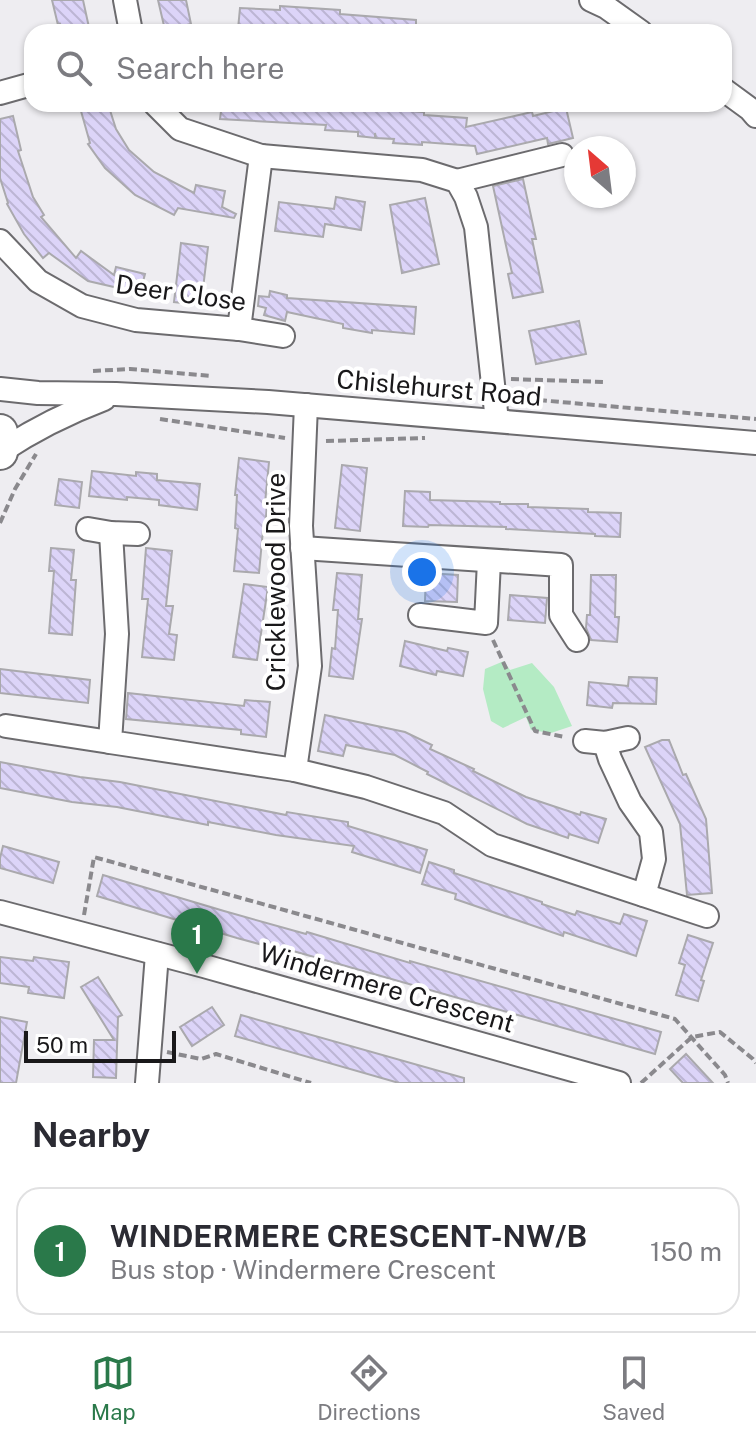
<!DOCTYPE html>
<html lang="en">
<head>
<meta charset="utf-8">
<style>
	body { margin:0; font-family:"Public Sans",sans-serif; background:#f7f7f7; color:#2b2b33 }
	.compass { position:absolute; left:564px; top:136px; width:72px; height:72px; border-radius:50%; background:#fff; box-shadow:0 2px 6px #0004; rotate:332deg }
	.scale { position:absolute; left:24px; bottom:20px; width:152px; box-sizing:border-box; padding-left:8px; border:4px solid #19181a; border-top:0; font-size:22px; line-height:28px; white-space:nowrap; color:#19181a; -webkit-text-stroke:6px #fff; paint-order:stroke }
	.you { position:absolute; left:422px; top:572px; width:28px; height:28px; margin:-20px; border:6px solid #fff; border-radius:50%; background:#1a73e8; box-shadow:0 0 0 12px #1a73e833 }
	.badge { display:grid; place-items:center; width:52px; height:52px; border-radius:50%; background:#2a794a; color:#fff; font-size:26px; font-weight:700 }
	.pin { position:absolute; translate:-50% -66px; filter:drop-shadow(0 2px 4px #0008) }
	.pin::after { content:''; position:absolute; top:42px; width:28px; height:24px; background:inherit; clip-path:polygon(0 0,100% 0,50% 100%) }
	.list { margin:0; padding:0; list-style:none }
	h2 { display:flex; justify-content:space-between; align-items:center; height:104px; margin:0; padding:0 32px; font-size:34px }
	h2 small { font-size:26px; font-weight:400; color:#7c7c81 }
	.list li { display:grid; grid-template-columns:52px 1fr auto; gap:24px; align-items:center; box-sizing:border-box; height:128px; margin:0 16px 16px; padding:0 16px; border:2px solid #e1e1e2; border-radius:24px }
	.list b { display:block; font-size:30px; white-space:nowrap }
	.list p { margin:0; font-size:26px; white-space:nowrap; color:#7c7c81 }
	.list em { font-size:26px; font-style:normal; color:#7c7c81 }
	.icon { flex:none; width:44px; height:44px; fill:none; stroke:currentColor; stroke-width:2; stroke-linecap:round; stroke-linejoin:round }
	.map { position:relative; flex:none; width:756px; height:1083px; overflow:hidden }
	.search { position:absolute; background:#fff; box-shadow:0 2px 6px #0004; left:24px; right:24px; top:24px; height:88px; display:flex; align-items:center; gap:20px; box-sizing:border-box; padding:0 28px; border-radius:24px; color:#7c7c81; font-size:30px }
	.sheet { height:248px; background:#fff }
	nav { display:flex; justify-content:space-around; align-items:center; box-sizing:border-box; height:112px; border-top:2px solid #e1e1e2; background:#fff; font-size:22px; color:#7c7c81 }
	nav a { display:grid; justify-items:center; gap:4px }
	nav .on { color:#2a794a }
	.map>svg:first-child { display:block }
	.green { fill:#b4ebc4 }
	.building { fill:url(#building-back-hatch); stroke:#aaa9ad; stroke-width:2 }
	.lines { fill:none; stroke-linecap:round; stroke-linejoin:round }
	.street-casing { stroke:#6c6b6e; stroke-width:26 }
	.primary-casing { stroke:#6c6b6e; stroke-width:38 }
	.path { stroke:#8a898d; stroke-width:4; stroke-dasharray:8 4; stroke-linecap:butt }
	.street { stroke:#fff; stroke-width:22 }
	.primary { stroke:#fff; stroke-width:34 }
	.labels { text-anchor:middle; stroke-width:8; stroke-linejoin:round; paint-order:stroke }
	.street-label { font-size:26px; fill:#19181a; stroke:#fff }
</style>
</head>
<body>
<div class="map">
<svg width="756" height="1083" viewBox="0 0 756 1083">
	<defs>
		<pattern id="building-back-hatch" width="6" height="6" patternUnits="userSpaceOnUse" patternTransform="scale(2)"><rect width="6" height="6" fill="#dcd4f8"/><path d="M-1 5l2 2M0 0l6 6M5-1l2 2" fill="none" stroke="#bcb5d4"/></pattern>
	</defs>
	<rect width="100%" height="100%" fill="#eeedf1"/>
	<path class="green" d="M504,661l6,9 22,-7 22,24 18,39 -21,7 -20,-3 -5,-13 -23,11 -12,-7 -8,-32 2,-20z"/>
	<g class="building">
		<path d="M52,0h31l7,32h-28l-2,-8 -2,1z"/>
		<path d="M158,0h28l5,24 -26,6z"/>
		<path d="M280,6l60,4v4l76,6v12h-138l-40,-3 2,-21 40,2z"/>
		<path d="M79,104h29l8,25 13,21 25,22 40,21 2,-8 29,6 -3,16 14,7 -2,4 -56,-10 -4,7 -39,-20 -30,-27 -17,-24 2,-1z"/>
		<path d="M222,104h132l-1,2 26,3 45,3v3l43,3 -1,9 66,-15 1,4 33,-8 7,30 -25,6 -1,-6 -70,16 -2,-8 -53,-4v3l-29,-2 1,-4 -18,-1 -1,-5v5l-17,-2v-4l-33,-2 1,-5 -106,-6z"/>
		<path d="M13,116l8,34 -3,1 15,46 11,18 -3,2 35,41 5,-7 33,24 2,-8 29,7 -5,19 -52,-12 -39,-28 -6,5 -19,-24 -17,-30 1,-1 -8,-25v-59z"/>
		<path d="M523,179l13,60h-4l11,53 -30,6 -5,-24 4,-1 -19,-87z"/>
		<path d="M336,197l29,5 -4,28 -36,-6 -2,13 -48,-6 4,-29 55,7z"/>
		<path d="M425,198l14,66 -37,9 -12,-68z"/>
		<path d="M181,243l27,4 -7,58 -27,-3z"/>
		<path d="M270,291l17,4v3l129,9 -2,27 -42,-4v3l-29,-5v-4l-56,-12 -2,9 -21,-6 2,-7 -8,-2 1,-10 10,1z"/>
		<path d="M579,321l7,33 -50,10 -7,-33z"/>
		<path d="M239,458l30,4 -4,41h2l-2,28 -2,-1 -4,43 -25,-2 4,-42 -3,-1 2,-33h-2z"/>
		<path d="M342,465l25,3 -7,63 -25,-3z"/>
		<path d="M92,471l44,5v-4l21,2v6l43,4 -3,26 -38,-5v-5l-32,-3v3l-38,-4z"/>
		<path d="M59,479l23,3 -3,26 -24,-3z"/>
		<path d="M405,491l25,1v8l70,2v2h28v3l60,2v3l33,1 -1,24 -25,-1v-2l-89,-5v-2l-77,-2 -1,2 -25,-1z"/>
		<path d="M51,548l23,2 -3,30h5l-4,55 -23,-2 5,-62h-5z"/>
		<path d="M146,548l26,3 -6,55h7l-4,28 8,1 -3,25 -32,-3 6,-58h-6z"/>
		<path d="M337,573l25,2 -4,44h4l-9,60 -24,-3 3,-28 3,1 3,-39h-5z"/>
		<path d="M426,573l32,2 -1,27 -32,-1z"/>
		<path d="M591,575h25l-1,42h4l-2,25 -26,-2 -5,-12 1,-13h3z"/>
		<path d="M244,584l24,3 -11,73 -24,-3z"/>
		<path d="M510,595l37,3 -2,25 -37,-3z"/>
		<path d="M405,641l42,10 1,-3 20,4 -5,24 -26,-5 -1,4 -36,-9z"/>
		<path d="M0,669l90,11 -2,23 -88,-10z"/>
		<path d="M629,677l28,1 -1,26 -43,-1 -1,5 -25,-3 2,-23 39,4z"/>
		<path d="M128,693l116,13 1,-6 25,2 -4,35 -25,-3v-4l-115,-11z"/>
		<path d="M325,715l80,17 27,13 -2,4 44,20 -1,2 53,26 54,18 1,-3 25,7 -8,24 -29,-9 -1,4 -41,-14 -100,-50 1,-2 -33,-17 -49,-10 -3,11 -25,-5z"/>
		<path d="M662,740h7l14,35 3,-1 20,45 6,74 -25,2 -7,-71 -35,-77z"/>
		<path d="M0,762l80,15 40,5 166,33 1,-3 61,10v4l79,24 -7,23 -68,-21 2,-6 -78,-11 -68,-13v3l-91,-18 -45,-5 -72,-14z"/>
		<path d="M3,846l56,16 -6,21 -53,-15v-10z"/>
		<path d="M429,862l25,8v3l88,29v2l33,11 2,-4 43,13 4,-10 23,7 -11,35 -72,-24 -1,4 -108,-37 1,-5 -34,-10z"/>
		<path d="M103,875l121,36 82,23 1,-2 103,31v-2l251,71 -6,22 -369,-105 -1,2 -48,-13 -140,-42z"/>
		<path d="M688,935l25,8 -12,37 3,1 -6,20 -22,-6 9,-30 -6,-2z"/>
		<path d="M0,957l33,4 1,-4 35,5 -5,36 -36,-5 1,-6 -29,-4z"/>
		<path d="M98,977l24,38 -4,2 -2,61 -23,-1 1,-37h20l-33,-53z"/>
		<path d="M212,1007l12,18 -32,21 -12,-19z"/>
		<path d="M241,1015l223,63v5h-65l-164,-47z"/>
		<path d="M0,1017l27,5 -11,61h-16z"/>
		<path d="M686,1054l13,14 14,15h-30l-13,-14z"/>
	</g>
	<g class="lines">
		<g class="street-casing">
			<g id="street">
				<path d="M125,0l6,32"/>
				<path d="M591,0l15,7 35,25"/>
				<path d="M724,90l26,19 6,7"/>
				<path d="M0,93l32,-9"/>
				<path d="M155,104l25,25 81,27 161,14 35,11 9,16 10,30 21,194"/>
				<path d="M457,181l105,-26"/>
				<path d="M0,241l38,40 44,25 54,14 103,9 44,7"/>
				<path d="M239,329l22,-173"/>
				<path d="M0,389l38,4 78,1 152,8 488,41"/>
				<path d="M306,405l-5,121 9,140 -15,104 71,17 78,26 48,32 215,71"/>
				<path d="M0,452c33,-22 67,-39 104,-53"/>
				<path d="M88,529l23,4 27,1"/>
				<path d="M111,533l6,101 -7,108 185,28"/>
				<path d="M302,548l259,17v50l16,25"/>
				<path d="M420,615l66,8 3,-62"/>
				<path d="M6,726l104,16"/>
				<path d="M585,741l20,2 23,-5"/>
				<path d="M605,743l5,16 20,43 21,30 3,27 -10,36"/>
				<path d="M0,912l204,54 415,117"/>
				<path d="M147,1083l10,-129"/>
			</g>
		</g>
		<g class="primary-casing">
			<path id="primary" d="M0,432v20"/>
		</g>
		<g class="path">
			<path d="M93,371l37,-2 81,7"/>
			<path d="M511,379l93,3"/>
			<path d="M392,389l83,6"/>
			<path d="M515,398l241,21"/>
			<path d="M160,419l125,19"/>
			<path d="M326,441l99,-3"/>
			<path d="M0,523l15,-34 21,-35"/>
			<path d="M493,640l42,91 30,6"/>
			<path d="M84,915l10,-58 581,162 50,56 3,8"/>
			<path d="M167,1052l34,7 15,-5 95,29"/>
			<path d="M641,1083l51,-46 28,-5 33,27 3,4"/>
		</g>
		<use href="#street" class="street"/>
		<use href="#primary" class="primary"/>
	</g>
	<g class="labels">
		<g class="street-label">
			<text transform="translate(181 293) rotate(8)" y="9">Deer Close</text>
			<text transform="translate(439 388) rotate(5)" y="9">Chislehurst Road</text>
			<text transform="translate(276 582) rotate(-90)" y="9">Cricklewood Drive</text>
			<text transform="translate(387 988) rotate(16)" y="9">Windermere Crescent</text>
		</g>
	</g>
</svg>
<svg class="compass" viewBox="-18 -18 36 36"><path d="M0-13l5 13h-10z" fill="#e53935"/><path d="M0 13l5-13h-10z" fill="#7c7c81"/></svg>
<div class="scale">50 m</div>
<div class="you"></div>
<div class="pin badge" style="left:197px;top:974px">1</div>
<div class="search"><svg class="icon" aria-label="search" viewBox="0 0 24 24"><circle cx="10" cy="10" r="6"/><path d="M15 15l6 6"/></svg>Search here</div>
</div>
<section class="sheet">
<h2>Nearby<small></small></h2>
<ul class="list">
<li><span class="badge">1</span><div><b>WINDERMERE CRESCENT-NW/B</b><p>Bus stop · Windermere Crescent</p></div><em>150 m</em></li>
</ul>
</section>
<nav>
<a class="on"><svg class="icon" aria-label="map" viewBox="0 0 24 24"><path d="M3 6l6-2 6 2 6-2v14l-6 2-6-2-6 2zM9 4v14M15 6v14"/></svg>Map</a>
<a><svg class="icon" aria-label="directions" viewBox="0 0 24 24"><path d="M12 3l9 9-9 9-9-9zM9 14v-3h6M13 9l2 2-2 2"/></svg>Directions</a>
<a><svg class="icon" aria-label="saved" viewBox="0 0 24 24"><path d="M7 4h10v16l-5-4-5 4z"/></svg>Saved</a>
</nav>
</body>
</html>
